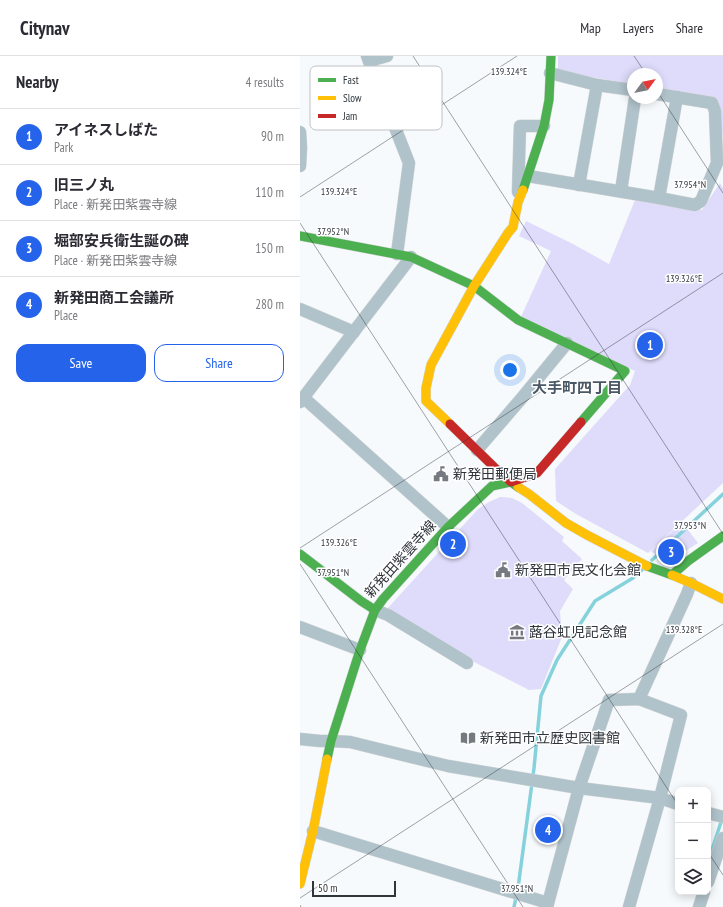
<!DOCTYPE html>
<html lang="en">
<head>
<meta charset="utf-8">
<style>
	body { margin:0; font-family:"PT Sans Narrow","Noto Sans JP",sans-serif; background:#f7f7f7; color:#2b2b33 }
	.controls { position:absolute; right:12px; bottom:12px; display:grid; overflow:hidden; border-radius:8px; box-shadow:0 2px 10px #0003 }
	.controls button { width:36px; height:36px; display:grid; place-items:center; padding:0; border:0; border-bottom:1px solid #e1e1e2; background:#fff; color:#2b2b33; font:20px sans-serif }
	.compass { position:absolute; left:327px; top:12px; width:36px; height:36px; border-radius:50%; background:#fff; box-shadow:0 2px 10px #0003; rotate:57deg }
	.scale { position:absolute; left:12px; bottom:10px; width:84px; box-sizing:border-box; padding-left:4px; border:2px solid #2e353b; border-top:0; font-size:11px; line-height:14px; white-space:nowrap; color:#2e353b; -webkit-text-stroke:3px #fff; paint-order:stroke }
	.you { position:absolute; left:210px; top:314px; width:14px; height:14px; margin:-10px; border:3px solid #fff; border-radius:50%; background:#1a73e8; box-shadow:0 0 0 6px #1a73e833 }
	.badge { display:grid; place-items:center; width:26px; height:26px; border-radius:50%; background:#2563eb; color:#fff; font-size:13px; font-weight:700 }
	.pin { position:absolute; translate:-50% -50%; border:2px solid #fff; box-shadow:0 1px 4px #0006 }
	.list { margin:0; padding:0; list-style:none }
	h2 { display:flex; justify-content:space-between; align-items:center; height:52px; margin:0; padding:0 16px; font-size:17px }
	h2 small { font-size:13px; font-weight:400; color:#7c7c81 }
	.list li { display:grid; grid-template-columns:26px 1fr auto; gap:12px; align-items:center; box-sizing:border-box; height:56px; padding:0 16px; border-top:1px solid #e1e1e2 }
	.list b { display:block; font-size:15px; white-space:nowrap }
	.list p { margin:0; font-size:13px; white-space:nowrap; color:#7c7c81 }
	.list em { font-size:13px; font-style:normal; color:#7c7c81 }
	.actions { display:flex; gap:8px; padding:12px 16px }
	.actions a { flex:1; padding:9px 0; border:1px solid #2563eb; border-radius:12px; text-align:center; font-size:14px; color:#2563eb }
	.actions .main { background:#2563eb; color:#fff }
	.icon { flex:none; width:22px; height:22px; fill:none; stroke:currentColor; stroke-width:2; stroke-linecap:round; stroke-linejoin:round }
	.map { position:relative; flex:none; width:423px; height:851px; overflow:hidden }
	header { display:flex; align-items:center; gap:24px; box-sizing:border-box; height:56px; padding:0 20px; background:#fff; border-bottom:1px solid #e1e1e2 }
	header strong { font-size:19px }
	nav { display:flex; gap:22px; margin-inline-start:auto; font-size:14px }
	main { display:flex }
	aside { flex:1; background:#fff }
	.map>svg:first-child { display:block }
	.green { fill:#dedcfa }
	.lines { fill:none; stroke-linecap:round; stroke-linejoin:round }
	.stream { stroke:#86d2dc; stroke-width:3.5 }
	.street-casing { stroke:#d4d7d8; stroke-width:13 }
	.fast-casing { stroke:#d4d7d8; stroke-width:10 }
	.slow-casing { stroke:#d4d7d8; stroke-width:10 }
	.jam-casing { stroke:#d4d7d8; stroke-width:10 }
	.street { stroke:#b0c2ca; stroke-width:12 }
	.fast { stroke:#4caf50; stroke-width:9 }
	.slow { stroke:#ffc107; stroke-width:9 }
	.jam { stroke:#c62828; stroke-width:9 }
	.ticks { fill:none; stroke:#2e353b; stroke-width:1; stroke-opacity:0.45 }
	.labels { text-anchor:middle; stroke-width:3; stroke-linejoin:round; paint-order:stroke }
	.poi-label { font-size:14px; fill:#2e353b; stroke:#fff; text-anchor:start }
	.street-label { font-size:14px; fill:#2e353b; stroke:#fff }
	.neighbourhood-label { font-size:15px; font-weight:bold; fill:#4a5866; stroke:#fff }
	.key { fill:#fff; stroke:#c0c2c4; stroke-width:1 }
	.key-label { font-size:11px; fill:#2e353b }
	.ticks-label { font-size:10px; text-anchor:middle; fill:#2e353b; stroke:#fff; stroke-width:3; stroke-linejoin:round; paint-order:stroke }
</style>
</head>
<body>
<header>
<strong>Citynav</strong>
<nav><a>Map</a><a>Layers</a><a>Share</a></nav>
</header>
<main>
<aside>
<h2>Nearby<small>4 results</small></h2>
<ul class="list">
<li><span class="badge">1</span><div><b>アイネスしばた</b><p>Park</p></div><em>90 m</em></li>
<li><span class="badge">2</span><div><b>旧三ノ丸</b><p>Place · 新発田紫雲寺線</p></div><em>110 m</em></li>
<li><span class="badge">3</span><div><b>堀部安兵衛生誕の碑</b><p>Place · 新発田紫雲寺線</p></div><em>150 m</em></li>
<li><span class="badge">4</span><div><b>新発田商工会議所</b><p>Place</p></div><em>280 m</em></li>
</ul>
<div class="actions"><a class="main">Save</a><a>Share</a></div>
</aside>
<div class="map">
<svg width="423" height="851" viewBox="0 0 423 851">
	<rect width="100%" height="100%" fill="#f7fafc"/>
	<g class="green">
		<path d="M258,0h165v82l-6,-40 -60,-9v-15h-24v10l-67,-11 -8,-3z"/>
		<path d="M420,127l3,5v295l-75,70 -72,-39 -20,-13 -1,-32 75,-84 5,-14 -115,-52 31,-68 -32,-15 7,-15 47,23 36,20 26,-64 67,10z"/>
		<path d="M200,441l12,1 10,5 42,34 -2,4 20,18 -18,21 9,9 -13,22 2,26 -21,52 -12,1 -59,-30 -83,-51 91,-100 11,-7z"/>
		<path d="M382,466l16,21 -19,12 -18,4 -10,-8z"/>
	</g>
	<g class="lines">
		<g class="stream">
			<path d="M352,504l71,-66"/>
			<path d="M408,806l14,-43"/>
			<path d="M214,851l4,-19 16,-120 7,-72 16,-36 38,-59 38,-23 9,-8"/>
		</g>
		<g class="street-casing">
			<g id="street">
				<path d="M67,0l42,107 -12,91"/>
				<path d="M69,5l18,-5"/>
				<path d="M250,17l47,12 36,5"/>
				<path d="M0,76l1,16 -1,18"/>
				<path d="M228,120l131,22 36,7 6,-4 16,-38 -2,-52 -3,-8 -55,-9"/>
				<path d="M279,129l18,-100"/>
				<path d="M321,135l14,-93"/>
				<path d="M218,136l2,-66h24"/>
				<path d="M359,142l18,-101"/>
				<path d="M0,253l54,23"/>
				<path d="M4,342l144,129"/>
				<path d="M0,346l111,-145"/>
				<path d="M177,394l44,-51 46,-56"/>
				<path d="M75,554l13,5 79,48"/>
				<path d="M0,571l60,23"/>
				<path d="M339,643l48,-105 4,-11"/>
				<path d="M0,683l20,2h11l19,1 98,24 131,22 81,10 18,6"/>
				<path d="M408,757l15,4"/>
				<path d="M13,775l235,72"/>
				<path d="M408,826l15,-44"/>
				<path d="M247,851l32,-119 30,-88 30,-1 42,16 -21,83 -31,109"/>
				<path d="M399,851l5,-15"/>
			</g>
		</g>
		<g class="fast-casing">
			<g id="fast">
				<path d="M223,134l21,-64 5,-26 2,-44"/>
				<path d="M0,180l111,21 63,29 44,34 107,51 -44,51"/>
				<path d="M0,498l61,47 14,9 8,-11 65,-72 44,-41 19,-4 7,5"/>
				<path d="M347,510l25,9 16,-14 35,-25"/>
				<path d="M27,703l4,-18 29,-91 15,-40"/>
			</g>
		</g>
		<g class="slow-casing">
			<g id="slow">
				<path d="M150,368l-24,-23v-13l5,-23 43,-79 34,-53 5,-6 5,-25 5,-12"/>
				<path d="M218,431l11,7 37,29 21,12 60,31"/>
				<path d="M372,519l19,8 32,16"/>
				<path d="M0,828l13,-53 14,-72"/>
			</g>
		</g>
		<g class="jam-casing">
			<path id="jam" d="M150,368l44,43 17,15 26,-9 44,-51"/>
		</g>
		<use href="#street" class="street"/>
		<use href="#fast" class="fast"/>
		<use href="#slow" class="slow"/>
		<use href="#jam" class="jam"/>
	</g>
	<path class="ticks" d="M113,0l310,478M334,0l12,18M357,35l66,102M0,141l217,-141M0,167l378,582M0,492l423,-275M0,508l223,343M408,796l15,23M0,842l423,-274M0,849l1,2"/>
	<defs>
		<g id="civic-bare" transform="scale(1.2)"><path d="M-.6-6.5H3V-4.5H.6V-3L4-1V1h2V6H-6V1h2V-1L-.6-3ZM-1.2 2.5V6h2.4V2.5Z" fill="#747a7f" stroke="#fff" stroke-width="2.5" paint-order="stroke"/></g>
		<g id="museum-bare" transform="scale(1.2)"><path d="M0-6L6-3V-2H-6V-3ZM-5-1h2V3h-2ZM-1-1h2V3h-2ZM3-1h2V3H3ZM-6 4H6V6H-6Z" fill="#747a7f" stroke="#fff" stroke-width="2.5" paint-order="stroke"/></g>
		<g id="library-bare" transform="scale(1.2)"><path d="M-6-4Q-3-5.5-.7-3.5V5Q-3 3-6 4ZM6-4Q3-5.5 .7-3.5V5Q3 3 6 4Z" fill="#747a7f" stroke="#fff" stroke-width="2.5" paint-order="stroke"/></g>
	</defs>
	<g fill-rule="evenodd">
		<use href="#civic-bare" x="141" y="418"/>
		<use href="#civic-bare" x="203" y="514"/>
		<use href="#museum-bare" x="217" y="576"/>
		<use href="#library-bare" x="168" y="682"/>
	</g>
	<g class="labels">
		<g class="poi-label">
			<text x="153" y="423">新発田郵便局</text>
			<text x="215" y="519">新発田市民文化会館</text>
			<text x="229" y="581">蕗谷虹児記念館</text>
			<text x="180" y="687">新発田市立歴史図書館</text>
		</g>
		<g class="street-label">
			<text transform="translate(100 503) rotate(-48)" y="5">新発田紫雲寺線</text>
		</g>
		<g class="neighbourhood-label">
			<text x="277" y="337">大手町四丁目</text>
		</g>
	</g>
	<rect x="10" y="10" width="132" height="64" rx="6" class="key"/>
	<rect x="18" y="22" width="18" height="4" fill="#4caf50"/>
	<rect x="18" y="40" width="18" height="4" fill="#ffc107"/>
	<rect x="18" y="58" width="18" height="4" fill="#c62828"/>
	<g class="key-label">
		<text x="43" y="28">Fast</text>
		<text x="43" y="46">Slow</text>
		<text x="43" y="64">Jam</text>
	</g>
	<g class="ticks-label">
		<text x="209" y="19">139.324°E</text>
		<text x="390" y="132">37.954°N</text>
		<text x="39" y="139">139.324°E</text>
		<text x="33" y="179">37.952°N</text>
		<text x="384" y="226">139.326°E</text>
		<text x="390" y="473">37.953°N</text>
		<text x="39" y="490">139.326°E</text>
		<text x="33" y="520">37.951°N</text>
		<text x="384" y="577">139.328°E</text>
		<text x="217" y="836">37.951°N</text>
	</g>
</svg>
<div class="controls">
<button>+</button>
<button>−</button>
<button><svg class="icon" aria-label="layers" viewBox="0 0 24 24"><path d="M12 4l9 5-9 5-9-5zM3 14l9 5 9-5"/></svg></button>
</div>
<svg class="compass" viewBox="-18 -18 36 36"><path d="M0-13l5 13h-10z" fill="#e53935"/><path d="M0 13l5-13h-10z" fill="#7c7c81"/></svg>
<div class="scale">50 m</div>
<div class="you"></div>
<div class="pin badge" style="left:350px;top:289px">1</div>
<div class="pin badge" style="left:153px;top:488px">2</div>
<div class="pin badge" style="left:371px;top:496px">3</div>
<div class="pin badge" style="left:248px;top:774px">4</div>
</div>
</main>
</body>
</html>
